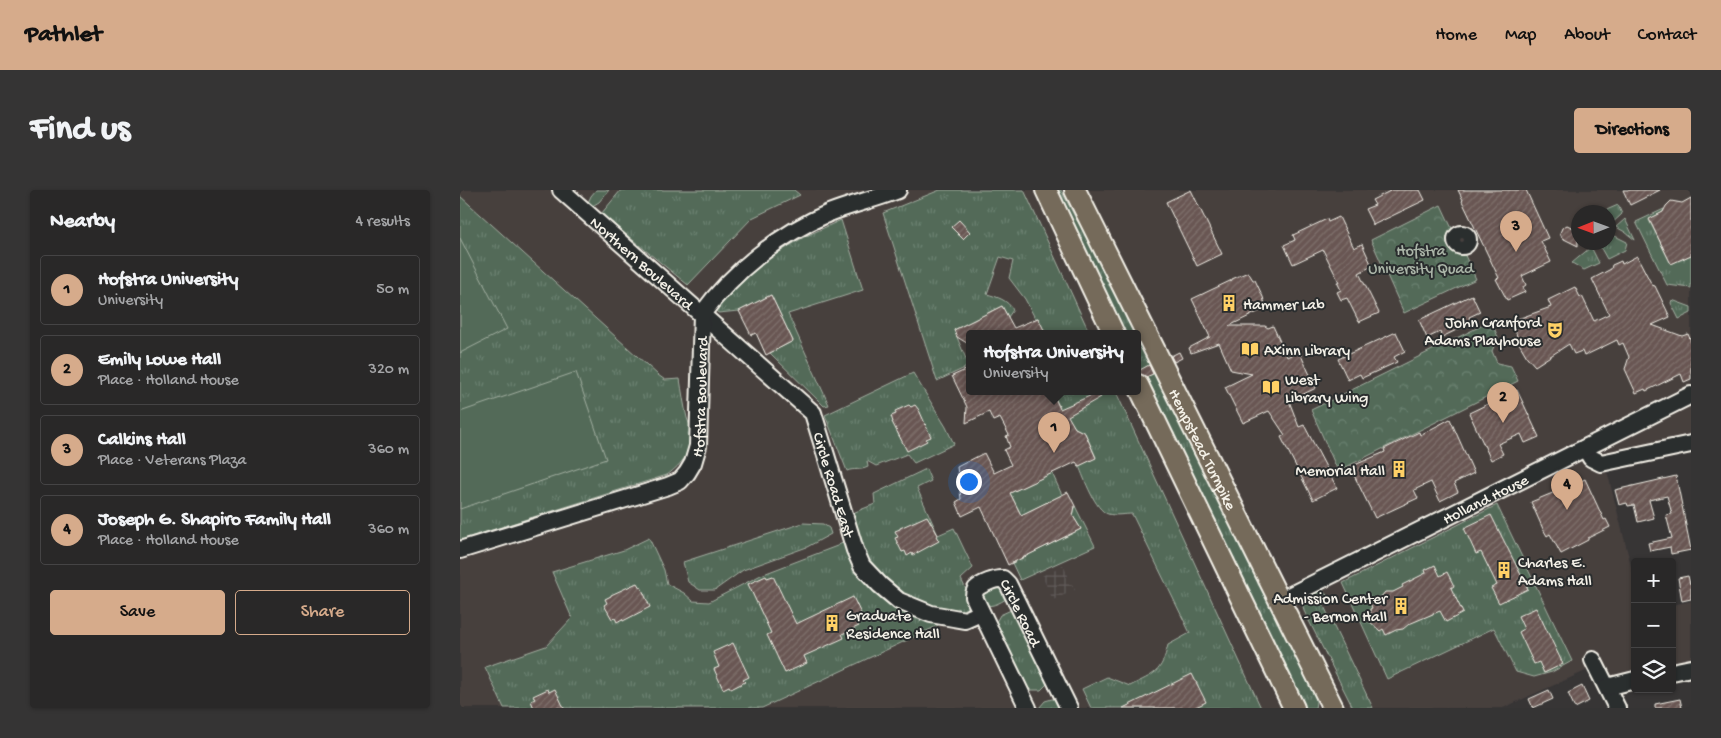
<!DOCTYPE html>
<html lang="en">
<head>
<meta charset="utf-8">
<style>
	body { margin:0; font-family:"Gochi Hand",sans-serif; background:#353434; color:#f1f3f6 }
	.controls { position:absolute; right:15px; bottom:15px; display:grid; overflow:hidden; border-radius:5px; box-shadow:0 1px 4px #0004 }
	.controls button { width:45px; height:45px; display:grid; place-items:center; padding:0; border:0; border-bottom:1px solid #454445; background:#292828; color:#f1f3f6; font:25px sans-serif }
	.compass { position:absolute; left:1111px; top:15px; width:45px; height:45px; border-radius:50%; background:#292828; box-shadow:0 1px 4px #0004; rotate:269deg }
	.you { position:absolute; left:508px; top:291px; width:18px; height:18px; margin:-12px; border:4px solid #fff; border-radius:50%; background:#1a73e8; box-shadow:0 0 0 8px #1a73e833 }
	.badge { display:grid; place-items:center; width:32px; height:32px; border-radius:50%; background:#d6ab8b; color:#111; font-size:16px; font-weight:700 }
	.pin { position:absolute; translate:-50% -41px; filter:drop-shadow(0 1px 2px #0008) }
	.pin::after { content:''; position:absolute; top:26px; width:18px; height:15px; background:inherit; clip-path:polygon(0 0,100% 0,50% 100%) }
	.popup { position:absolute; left:506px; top:140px; width:175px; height:65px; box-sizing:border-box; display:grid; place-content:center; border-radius:5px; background:#292828; filter:drop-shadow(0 1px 4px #0005); font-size:16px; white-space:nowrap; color:#a5a6a8 }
	.popup b { font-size:19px; color:#f1f3f6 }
	.popup::after { content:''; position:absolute; left:50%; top:100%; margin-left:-10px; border:10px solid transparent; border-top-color:#292828 }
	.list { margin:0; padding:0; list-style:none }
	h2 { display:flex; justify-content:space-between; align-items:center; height:65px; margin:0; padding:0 20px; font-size:21px }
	h2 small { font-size:16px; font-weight:400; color:#a5a6a8 }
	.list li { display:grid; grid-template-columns:32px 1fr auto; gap:15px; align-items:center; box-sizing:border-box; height:70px; margin:0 10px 10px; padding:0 10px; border:1px solid #454445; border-radius:5px }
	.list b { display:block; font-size:19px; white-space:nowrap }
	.list p { margin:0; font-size:16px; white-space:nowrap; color:#a5a6a8 }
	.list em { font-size:16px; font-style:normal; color:#a5a6a8 }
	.actions { display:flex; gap:10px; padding:15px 20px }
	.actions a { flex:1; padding:11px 0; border:1px solid #d6ab8b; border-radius:5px; text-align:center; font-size:18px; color:#d6ab8b }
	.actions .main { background:#d6ab8b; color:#111 }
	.icon { flex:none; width:28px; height:28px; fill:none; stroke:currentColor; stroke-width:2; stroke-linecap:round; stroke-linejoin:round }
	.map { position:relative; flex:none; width:1231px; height:518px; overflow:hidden; border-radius:5px }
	header { display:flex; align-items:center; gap:30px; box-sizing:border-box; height:70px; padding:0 25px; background:#d6ab8b; color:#111 }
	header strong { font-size:24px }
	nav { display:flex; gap:28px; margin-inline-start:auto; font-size:18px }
	.intro { display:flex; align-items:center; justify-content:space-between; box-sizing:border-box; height:120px; padding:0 30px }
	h1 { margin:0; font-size:35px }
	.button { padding:12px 22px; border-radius:5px; background:#d6ab8b; color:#111; font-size:18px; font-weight:700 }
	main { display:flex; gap:30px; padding:0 30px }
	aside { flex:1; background:#292828; border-radius:5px; box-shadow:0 1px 4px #0004 }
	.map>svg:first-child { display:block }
	.built { fill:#463f3e; fill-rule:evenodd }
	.industrial { fill:url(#industrial-grid) }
	.grass { fill:url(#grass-tufts); stroke:#a3aea0 }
	.forest { fill:url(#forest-crowns); stroke:#a3aea0 }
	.pitch { fill:#526b59; stroke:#a3aea0 }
	.building { fill:url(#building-hatch); stroke:#f4f1e8 }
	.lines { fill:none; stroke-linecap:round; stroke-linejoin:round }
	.minor-casing { stroke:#f4f1e8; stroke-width:20 }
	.major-casing { stroke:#f4f1e8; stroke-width:24 }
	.minor { stroke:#2a2d2e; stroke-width:16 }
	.major { stroke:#746a5a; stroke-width:20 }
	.labels { text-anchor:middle; stroke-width:4; stroke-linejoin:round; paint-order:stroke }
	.park-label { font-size:16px; fill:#abb5a8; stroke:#2a2d2e }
	.street-label { font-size:16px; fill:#f4f1e8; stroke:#2a2d2e }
	.poi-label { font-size:16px; fill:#f4f1e8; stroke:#2a2d2e; text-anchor:start }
</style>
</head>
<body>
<header>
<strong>Pathlet</strong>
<nav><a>Home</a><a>Map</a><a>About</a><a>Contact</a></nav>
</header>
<div class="intro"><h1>Find us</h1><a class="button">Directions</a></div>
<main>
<aside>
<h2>Nearby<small>4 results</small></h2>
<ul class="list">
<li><span class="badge">1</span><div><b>Hofstra University</b><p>University</p></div><em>50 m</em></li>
<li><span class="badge">2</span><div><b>Emily Lowe Hall</b><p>Place · Holland House</p></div><em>320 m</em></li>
<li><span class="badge">3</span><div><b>Calkins Hall</b><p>Place · Veterans Plaza</p></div><em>360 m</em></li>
<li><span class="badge">4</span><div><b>Joseph G. Shapiro Family Hall</b><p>Place · Holland House</p></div><em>360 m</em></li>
</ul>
<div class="actions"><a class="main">Save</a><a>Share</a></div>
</aside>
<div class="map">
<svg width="1231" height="518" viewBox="0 0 1231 518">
	<defs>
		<pattern id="industrial-grid" width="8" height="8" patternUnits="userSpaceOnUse" patternTransform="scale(1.25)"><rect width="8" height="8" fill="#463f3e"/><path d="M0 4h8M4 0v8" fill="none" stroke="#615b5a"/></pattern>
		<pattern id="grass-tufts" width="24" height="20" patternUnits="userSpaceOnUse" patternTransform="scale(1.25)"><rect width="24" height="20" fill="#526b59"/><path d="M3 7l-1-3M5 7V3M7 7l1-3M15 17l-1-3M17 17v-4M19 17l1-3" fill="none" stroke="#6c8171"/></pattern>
		<pattern id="forest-crowns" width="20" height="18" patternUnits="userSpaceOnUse" patternTransform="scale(1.25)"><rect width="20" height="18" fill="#526b59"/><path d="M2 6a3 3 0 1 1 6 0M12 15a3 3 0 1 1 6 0" fill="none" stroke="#6c8171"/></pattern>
		<pattern id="building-hatch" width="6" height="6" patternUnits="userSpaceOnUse" patternTransform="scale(1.25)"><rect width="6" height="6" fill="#695753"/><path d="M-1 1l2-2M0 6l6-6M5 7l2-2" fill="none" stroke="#7f706c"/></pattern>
	</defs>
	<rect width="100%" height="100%" fill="#373535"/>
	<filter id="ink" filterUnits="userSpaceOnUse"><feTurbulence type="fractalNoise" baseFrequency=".02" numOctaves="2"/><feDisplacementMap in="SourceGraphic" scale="10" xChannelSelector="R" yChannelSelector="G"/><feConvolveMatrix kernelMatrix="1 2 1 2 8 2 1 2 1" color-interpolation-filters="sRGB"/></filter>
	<g filter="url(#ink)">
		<g class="built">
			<path d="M0,0h1231v254l-86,19 30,118v99l-28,7 -10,-21 -94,42h-1043zM1118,22h30v30h-30zM510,144h168v58h-168z"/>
			<path d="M1231,411v67l-19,4v-67z"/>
		</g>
		<path class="industrial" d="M603,375l12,25 -22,10 -11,-24z"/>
		<g class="grass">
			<path d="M136,0h13l-10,12 -15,9 7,-15z"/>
			<path d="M161,0h173l6,5 -48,23 -64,67 -87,-71z"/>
			<path d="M480,0h84l66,144h-44l-8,-16h-3l-10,-19 -16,-21 4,-17 -13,-4 -13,37c10,3 21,6 26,16l-5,7 -6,-11 -48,24 15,36 -32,15 -54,-168z"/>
			<path d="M595,0h6l15,29 28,40 211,432 1,11 -1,6h-9l-116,-228 -52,-112v-34h-16z"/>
			<path d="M0,6l198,179 7,5 15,-1c2,13 4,26 7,39 1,4 3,7 4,11 5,19 -10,36 -24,46l-207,65z"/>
			<path d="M1158,15l4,9 -13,12 -1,-14h-6z"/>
			<path d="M1204,19l-1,3 -14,8 22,44 20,-9v33l-24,-3 -31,-63z"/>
			<path d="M1165,29l10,21 -10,-8 -9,-5z"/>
			<path d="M381,30l22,70 -75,24 41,91 -5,1 -54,-53 23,-12 -22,-46 -32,16 -21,2 -6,-7 35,-34 57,-35z"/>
			<path d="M1149,43l18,9 -2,8 -18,9 -9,-16 10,-1z"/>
			<path d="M1131,57l8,16 -15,7 -12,-7z"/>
			<path d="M1212,110l19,7v6l-12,6 -8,-16z"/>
			<path d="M453,183l33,54 8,17 -40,19 -7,-9 -31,12 -9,-5 1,6c-8,4 -14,1 -21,4l-22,-56z"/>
			<path d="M595,202h61l145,316h-170l-9,-19 25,-12 23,9c25,-13 31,-12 38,-41l22,-12 -58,-119c-7,0 -17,2 -24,0 -13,-4 -24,-36 -29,-48l17,-9 -11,-24 -10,-5 -2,-3 -4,2 -16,-34z"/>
			<path d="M466,279l5,12 -14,7 21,47 16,-7 19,40 -12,11 9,19 -2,9 -35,21 -171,80h-258l-19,-41 61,-21 26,-28 -20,-46 72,-22 25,-12 15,32 3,14 17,9 9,8 16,1 52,-27 76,-29 14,-8v-21l4,-5 20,-8 -1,-10z"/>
			<path d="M592,283l10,22 -41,20 -11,-22z"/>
			<path d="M1037,315l75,156 -20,11 -18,5 -18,-5 -22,-44 -107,51 -44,-96z"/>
			<path d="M615,316l20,40 -75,34 -8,-17 69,-34 -8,-13z"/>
			<path d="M343,333l20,1 6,4 2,6 -24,13 -64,23 -28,20h-15l-12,-8 -5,-20z"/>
			<path d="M536,391l13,16c-13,9 -29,16 -27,-7z"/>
			<path d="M863,401l4,4 -6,5 52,108h-20l-49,-97 -2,-10 12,-9z"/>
			<path d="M551,420l6,2 32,70 -8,8h-9l-6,-3 -30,-61v-4l4,-7z"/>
			<path d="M592,509h4l9,9h-26l6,-7z"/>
		</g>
		<g class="forest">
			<path d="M981,15l14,30v9l6,3 15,32 -72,34 -33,-73z"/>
			<path d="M1031,131l7,16 -6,14 5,12 14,3 7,15 -180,90 -27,-61z"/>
		</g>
		<g class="pitch">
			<path d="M0,48l47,91 -47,24z"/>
			<path d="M116,182l30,87 -146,50v-97z"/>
		</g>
		<g class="building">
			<path d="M731,0l31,64 -25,12 -31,-64z"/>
			<path d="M932,0h28l5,10 -52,25 -8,-16 10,-4 -3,-5z"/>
			<path d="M998,0h68l22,48 -7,3 10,21 -29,14 4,9 -3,2 2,5 -18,8 -11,-21 3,-1 -37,-77 1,-1z"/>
			<path d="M1163,0h37l-30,15z"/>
			<path d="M1231,8v57l-20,9 -22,-45 14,-7 3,-6 5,-5 11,2z"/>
			<path d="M879,27l15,31 8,-4 10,22 -13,7 20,40 -20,9 -12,-24 -6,2 -4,-8 4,-2 -4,-8h2l-16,-32 -30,14 -9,-19 11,-5 -2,-5 34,-16 1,3z"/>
			<path d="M499,30l11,12 -7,7 -12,-12z"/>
			<path d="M1107,35l11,5v16l-16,-8 -2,-5 2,-5z"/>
			<path d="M1177,66l15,29 3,1 15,31 -18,8 30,11 6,-2 3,7v38l-7,3 -3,-8 -35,17 -1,-2 -9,4 -11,-24 4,-12 -6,-14 -4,2 -2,-5 -33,16 -2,-5 -8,3 -5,-10 -34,22 -8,-9 -7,-12 -8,-24 39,-14 -3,-7 27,-13 5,10 2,-1 12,25 15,-7 -17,-35 19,-10 1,-4 9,-4 1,3z"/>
			<path d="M788,82l5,8h2l8,17 3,11 -37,18h36l3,2 5,-2 14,31 12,-6 17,37 -27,13 10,26 5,-2 33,63 -24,12 -32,-63 4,-2 -16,-24 -26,12 -18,-36 27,-13 -21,-4 -12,-27 -28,10 -2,-5 21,-11 -18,-38 40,-19v-1z"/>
			<path d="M311,105l22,46 -27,14 -10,-22 -5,2 -12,-24z"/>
			<path d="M1012,105l8,17 -11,5 2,6 -29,14 -2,-5 -13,6 -8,-18z"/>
			<path d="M542,116l12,22 24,-10 8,16h-76v11l-13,-8 -3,-7z"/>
			<path d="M936,142l9,19 -11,6 3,5 -35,16 -2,-4 -12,6 -10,-21z"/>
			<path d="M719,162l3,6 -8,4 -3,-6z"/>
			<path d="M689,175l4,9 -7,3 -8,-4v-2z"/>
			<path d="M510,178v24h82l8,17 39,-17 2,5 -33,19 7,12 10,5 11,25 -17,8 -3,-4 -66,31 11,22 47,-23 7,14 -2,10 8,13 -73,36 -27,-58 -19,9 -6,-14 5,-3 -4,-32 27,-14 10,20 17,-8 -7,-15 6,-3 -4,-11 3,-1 -9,-17 -7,3 -4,-9 -23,11 1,-16 -15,-31z"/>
			<path d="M1057,200l22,47 -14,6 -4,-9 -23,10 5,10 -12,6 -22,-47z"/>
			<path d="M449,215l2,2 4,-2 4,5 12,27 -5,2 1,2 -20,10 -15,-29h1l-2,-6 5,-2 -1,-3z"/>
			<path d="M990,229l24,54 -20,10 4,9 -18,9 -9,-19 -17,8 4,8 -43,20 -25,-51 35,-15 -1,-3 35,-17 1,3z"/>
			<path d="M1216,286l15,74 -20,4 -1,-7 -20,4 -2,-8 24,-5 -6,-23 6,-1 -5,-18 -18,4 5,18 -16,4 -4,-17 -6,1 -1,-3 -8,2 -4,-15z"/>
			<path d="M1125,289l19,41 2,-1 4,8 -22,11v2l-27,14 -11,-20 -3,2 -4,-7 -12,-27 24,-10 9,-7 1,4z"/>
			<path d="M1031,325l37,74 -29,14 -8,-15 6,-3 -16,-33 -5,2 -12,-26z"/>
			<path d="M467,326l11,19 -2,1 3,5 -26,14 -1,-2 -5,3 -2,-5 -3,1 -7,-14 3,-1 -3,-6 5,-2v-1z"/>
			<path d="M975,375l5,11 7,-4 7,14 -3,2 12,25 -17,9 -6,-11 -31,13 -6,5 -7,1 -10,5 -3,-6 -3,2 -12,-11 3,-2 -1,-9 2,-1 -2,-5 10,-5 5,-6h8l10,-5 -1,-2 24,-12 -1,-3z"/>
			<path d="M306,386l1,2 6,-2 23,48 57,-27 10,21 -7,3 3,5 -17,8 2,4 -40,18 3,7 -22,10 -18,-38 4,-2 -23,-49z"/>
			<path d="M1228,386l2,8h1v15l-9,2 -4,-23z"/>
			<path d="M177,393l3,5 1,-1 9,20 -27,14 -1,-2 -5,3 -2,-4 -3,1 -8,-14 3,-2 -2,-4 6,-3v-1z"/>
			<path d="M1076,418l27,56 -19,9 -5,-11 -5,2 -15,-32 5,-3 -6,-13z"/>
			<path d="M273,453l16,34 -6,3 2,2 -14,7 -2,-3 -6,3 -9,-20 5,-2 -6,-15z"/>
			<path d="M732,484l14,28 -12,6h-71z"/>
			<path d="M1122,496l7,15 -14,7 -7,-15z"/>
			<path d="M88,499l1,3 6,-3 9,19h-30l-3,-7 4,-2 -2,-3z"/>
			<path d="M1089,500l4,9 -20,9 -4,-9z"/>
			<path d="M1220,509l2,9h-27v-4z"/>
		</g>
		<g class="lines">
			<g class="minor-casing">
				<g id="minor">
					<path id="s1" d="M101,0l252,223 42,137 7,16 18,19 19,16 32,13 34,6 16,-7"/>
					<circle cx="1002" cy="50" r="6"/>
					<path d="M1125,258l6,10 10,5 90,-19"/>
					<path id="s2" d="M0,360l208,-64 12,-5 7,-8 6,-10 5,-17 4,-132c31,-43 78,-80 127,-101 23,-9 47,-14 69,-23"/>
					<path id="s3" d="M819,411l412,-206"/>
					<path d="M1133,470l24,48"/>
					<path d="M1212,482l19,-4"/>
					<path d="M1147,497l28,-7"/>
					<path id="s4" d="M568,518l-54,-111c0,-3 0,-5 2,-8 5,-5 20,-11 27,-10l5,5 61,124"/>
				</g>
			</g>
			<g class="major-casing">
				<g id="major">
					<path d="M586,0l68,144"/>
					<path id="s5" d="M615,0l258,518"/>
					<path d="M678,195l156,323"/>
				</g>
			</g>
			<use href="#minor" class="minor"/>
			<use href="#major" class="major"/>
		</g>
	</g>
	<defs>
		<g id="building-bare" transform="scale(1.35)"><path d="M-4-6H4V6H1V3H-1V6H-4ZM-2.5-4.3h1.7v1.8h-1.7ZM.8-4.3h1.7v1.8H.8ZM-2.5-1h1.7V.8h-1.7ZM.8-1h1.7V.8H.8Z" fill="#ffd166" stroke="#2a2d2e" stroke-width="2.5" paint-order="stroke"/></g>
		<g id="theatre-bare" transform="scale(1.35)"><path d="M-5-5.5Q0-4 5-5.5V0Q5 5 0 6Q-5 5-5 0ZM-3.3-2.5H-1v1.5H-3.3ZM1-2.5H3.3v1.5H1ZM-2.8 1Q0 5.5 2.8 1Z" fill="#ffd166" stroke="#2a2d2e" stroke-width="2.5" paint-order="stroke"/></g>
		<g id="library-bare" transform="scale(1.35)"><path d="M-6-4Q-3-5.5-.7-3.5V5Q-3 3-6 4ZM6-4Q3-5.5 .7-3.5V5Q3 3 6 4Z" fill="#ffd166" stroke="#2a2d2e" stroke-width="2.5" paint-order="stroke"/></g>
	</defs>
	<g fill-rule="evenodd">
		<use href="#building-bare" x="769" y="113"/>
		<use href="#theatre-bare" x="1095" y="140"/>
		<use href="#library-bare" x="790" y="159"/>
		<use href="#library-bare" x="811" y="197"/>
		<use href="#building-bare" x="939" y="279"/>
		<use href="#building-bare" x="1044" y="380"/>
		<use href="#building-bare" x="941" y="416"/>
		<use href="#building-bare" x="372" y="433"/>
	</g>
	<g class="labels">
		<g class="park-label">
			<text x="961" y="65">Hofstra<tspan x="961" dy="18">University Quad</tspan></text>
		</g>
		<g class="street-label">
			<text dy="6" stroke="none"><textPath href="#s1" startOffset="109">Northern Boulevard</textPath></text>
			<text dy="6" stroke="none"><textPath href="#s2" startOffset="320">Hofstra Boulevard</textPath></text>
			<text dy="6" stroke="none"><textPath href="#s5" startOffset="289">Hempstead Turnpike</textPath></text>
			<text dy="6" stroke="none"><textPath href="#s1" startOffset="411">Circle Road East</textPath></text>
			<text dy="6" stroke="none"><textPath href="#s3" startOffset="230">Holland House</textPath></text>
			<text dy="6" stroke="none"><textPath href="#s4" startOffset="199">Circle Road</textPath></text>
		</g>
		<g class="poi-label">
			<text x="783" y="119">Hammer Lab</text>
			<text x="1081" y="137" text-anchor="end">John Cranford<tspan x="1081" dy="18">Adams Playhouse</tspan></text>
			<text x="804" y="165">Axinn Library</text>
			<text x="825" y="194">West<tspan x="825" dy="18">Library Wing</tspan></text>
			<text x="925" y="285" text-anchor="end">Memorial Hall</text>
			<text x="1058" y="377">Charles E.<tspan x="1058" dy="18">Adams Hall</tspan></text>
			<text x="927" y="413" text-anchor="end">Admission Center<tspan x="927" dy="18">- Bernon Hall</tspan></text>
			<text x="386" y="430">Graduate<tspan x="386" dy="18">Residence Hall</tspan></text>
		</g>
	</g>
</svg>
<div class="controls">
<button>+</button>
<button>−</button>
<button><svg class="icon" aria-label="layers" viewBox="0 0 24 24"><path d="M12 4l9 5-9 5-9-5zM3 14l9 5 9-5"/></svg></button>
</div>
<svg class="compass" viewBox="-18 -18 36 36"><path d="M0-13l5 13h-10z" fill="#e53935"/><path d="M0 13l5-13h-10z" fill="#a5a6a8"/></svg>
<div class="you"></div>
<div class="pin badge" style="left:594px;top:263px">1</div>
<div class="popup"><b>Hofstra University</b>University</div>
<div class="pin badge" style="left:1043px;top:233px">2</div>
<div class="pin badge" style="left:1056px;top:62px">3</div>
<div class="pin badge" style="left:1107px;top:320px">4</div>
</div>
</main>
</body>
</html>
